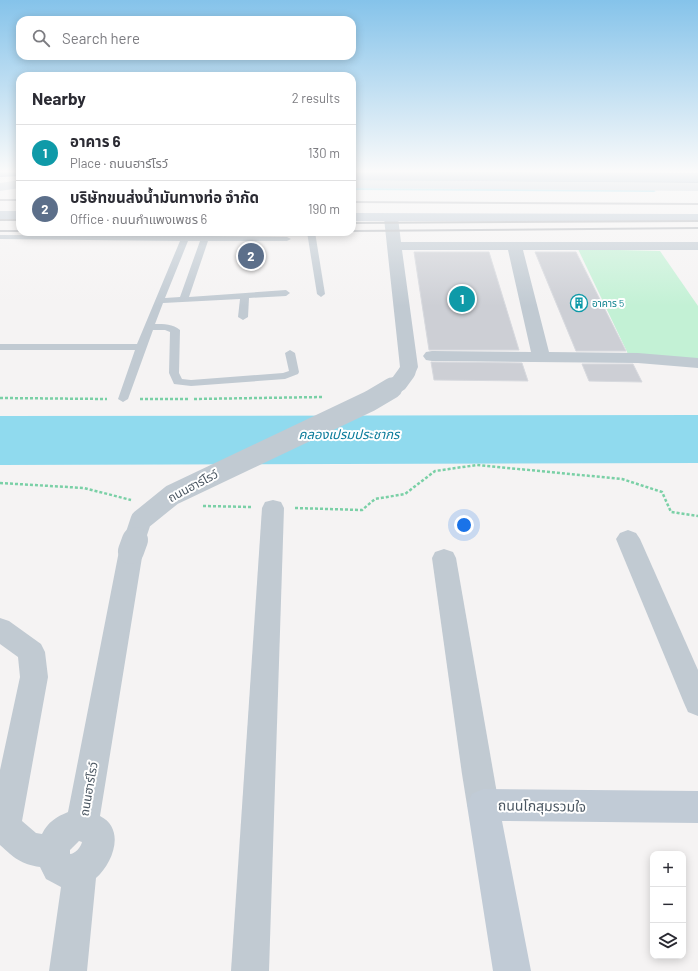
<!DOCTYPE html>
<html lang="en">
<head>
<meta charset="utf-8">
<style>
	body { margin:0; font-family:Barlow,"Noto Sans Thai",sans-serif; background:#f2f2f3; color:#2b2b33 }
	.controls { position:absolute; right:12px; bottom:12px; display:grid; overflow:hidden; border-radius:8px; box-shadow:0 2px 10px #0003 }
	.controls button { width:36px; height:36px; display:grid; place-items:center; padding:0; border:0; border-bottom:1px solid #e1e1e2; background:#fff; color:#2b2b33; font:20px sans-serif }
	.you { position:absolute; left:464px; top:525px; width:14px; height:14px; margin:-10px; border:3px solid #fff; border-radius:50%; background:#1a73e8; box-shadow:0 0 0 6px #1a73e833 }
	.badge { display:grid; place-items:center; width:26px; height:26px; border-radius:50%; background:#1a73e8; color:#fff; font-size:13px; font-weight:700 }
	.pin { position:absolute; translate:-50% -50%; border:2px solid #fff; box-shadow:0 1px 4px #0006 }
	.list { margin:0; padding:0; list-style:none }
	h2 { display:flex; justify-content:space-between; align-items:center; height:52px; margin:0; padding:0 16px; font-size:17px }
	h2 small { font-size:13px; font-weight:400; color:#7c7c81 }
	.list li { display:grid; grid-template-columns:26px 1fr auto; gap:12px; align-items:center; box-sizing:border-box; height:56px; padding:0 16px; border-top:1px solid #e1e1e2 }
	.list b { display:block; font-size:15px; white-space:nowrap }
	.list p { margin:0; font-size:13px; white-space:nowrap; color:#7c7c81 }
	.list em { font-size:13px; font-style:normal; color:#7c7c81 }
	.icon { flex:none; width:22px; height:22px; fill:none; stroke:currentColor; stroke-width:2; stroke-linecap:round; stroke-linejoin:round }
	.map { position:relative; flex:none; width:698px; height:971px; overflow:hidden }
	.search { position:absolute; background:#fff; box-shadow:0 2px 10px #0003; left:16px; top:16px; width:340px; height:44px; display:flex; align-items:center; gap:10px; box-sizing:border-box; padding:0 14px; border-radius:12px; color:#7c7c81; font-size:15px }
	.panel { position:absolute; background:#fff; box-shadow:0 2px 10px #0003; left:16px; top:72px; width:340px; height:164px; border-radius:12px }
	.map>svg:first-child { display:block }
	.green { fill:#c3f1d5 }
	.water { fill:#90daee }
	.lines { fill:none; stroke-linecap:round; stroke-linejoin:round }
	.stream { fill:#90daee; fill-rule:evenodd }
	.building { fill:#cdcfd5; stroke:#d7d9de }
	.highway-casing { stroke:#7690ad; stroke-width:2 }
	.path { stroke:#7ad0a6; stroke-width:2.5; stroke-dasharray:3 2; stroke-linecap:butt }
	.lane { fill:#c1cad2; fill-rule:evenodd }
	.street { fill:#c1cad2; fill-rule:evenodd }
	.secondary { fill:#c1cbd6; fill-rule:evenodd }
	.highway { fill:#8ba5c1; fill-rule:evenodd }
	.rail { stroke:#b5b8bd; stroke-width:2 }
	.street-bridge-far2 { stroke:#c1cad2; stroke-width:17 }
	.street-bridge-far1 { stroke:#c1cad2; stroke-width:21 }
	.street-bridge { stroke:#c1cad2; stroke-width:26 }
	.labels { text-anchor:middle; stroke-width:4; stroke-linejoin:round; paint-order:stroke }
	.far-culture-label { font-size:10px; fill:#0d838f; stroke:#fff; text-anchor:start }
	.street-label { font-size:12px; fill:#4a5661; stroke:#fff }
	.water-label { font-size:13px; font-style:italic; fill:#0c7c9b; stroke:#fff }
	.near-street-label { font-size:14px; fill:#4a5661; stroke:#fff }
</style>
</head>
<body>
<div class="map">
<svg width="698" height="971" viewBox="0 0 698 971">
	<rect width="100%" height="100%" fill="#f5f3f3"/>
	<path class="green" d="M578,249l82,2 38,55v56l-69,-6z"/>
	<path class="water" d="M698,415v48l-698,2v-49z"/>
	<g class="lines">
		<path class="stream" d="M352,188l302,2 2,1 -2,1 -302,-2z"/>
	</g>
	<g class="building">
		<path d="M414,252h75l30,98h-90z"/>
		<path d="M535,252h41l50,99h-50z"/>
		<path d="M431,362l91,1 6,18 -94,-1z"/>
		<path d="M582,364h51l9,18 -53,-1z"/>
	</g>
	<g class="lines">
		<g class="highway-casing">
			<g id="highway">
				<path d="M0,170h20v5l-20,1z"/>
				<path d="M352,172l346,2v8l-346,-2z"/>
			</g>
		</g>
		<g class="path">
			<path d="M0,398l107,1"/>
			<path d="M140,399h49"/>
			<path d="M194,399l128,-2"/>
			<path d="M0,483l84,5 47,12"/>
			<path d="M203,506l49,1"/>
			<path d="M295,508l67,2 13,-11 30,-5 30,-23 42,-6 145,14 40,13 9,20 27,4"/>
		</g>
		<g class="lane">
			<path d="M202,232h8l-1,4 78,1 4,2 -4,2h-79l-19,56 97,-7 4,3 -4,3 -37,2 -1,19 -5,3 -5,-3 2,-18 -77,4 -8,21c9,0 18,0 25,6l-1,43 3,6 9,1 92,-7 6,-2 -4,-18 5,-3 5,3 4,19 -1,2 -13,5 -94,7 -17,-2 -5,-11 1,-41 -5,-2h-12l-25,69 -5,3 -5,-3 17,-49h-135v-6h137l43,-103 -180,-2v-4l201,1zM188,241h12l-20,56 -15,1z"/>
			<path d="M307,232h8l10,62 -4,3 -4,-3z"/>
		</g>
		<g class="street">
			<path d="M391,214l5,1 2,3 3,24h297v8h-175l26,102 89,1 60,5v10l-60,-5 -206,-2 -6,-1 -3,-4 3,-4 6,-1 99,1 -23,-102h-106l16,117 -4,9 -7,2 -7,-2 -2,-4 2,-5 -16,-149 2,-3z"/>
			<path d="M273,500l8,2 3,6 -15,463h-38l31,-463 3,-6z"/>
			<path d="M628,530l8,3 4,6 58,131v46l-10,-4 -4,-9 -68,-164 4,-6z"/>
			<path d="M131,542l9,3 3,6 -43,265c26,13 13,47 -4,62l-9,93h-38l12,-84 -15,-8 -6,-12c-19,-3 -26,-9 -40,-22v-75l20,-93 -2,-20 -18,-13v-26l9,3 32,23 4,8 3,25 -26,144 14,12 6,1c6,-12 14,-17 26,-22l51,-261 3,-6zM79,841l3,1c-1,5 -7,12 -12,12v-4z"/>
			<path d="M444,549l9,3 3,6 43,247 -5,11 -11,5 -11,-5 -5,-11 -5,-31 -30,-216 3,-6z"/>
		</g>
		<g class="secondary">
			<path d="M20,180v8l-20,3v-8z"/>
			<path d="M352,180l346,3v8l-346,-3z"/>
			<rect x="0" y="211" width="20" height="8"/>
			<path d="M352,213l346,1v8l-346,-1z"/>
			<path d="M483,789l215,2v32l-196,-2 29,150h-38l-26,-166 5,-11z"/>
		</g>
		<use href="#highway" class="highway"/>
		<g class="rail">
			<path d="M0,200h20"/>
			<path d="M352,202l346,2"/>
			<path d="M0,220h20"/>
			<path d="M352,223l346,-2"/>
			<path d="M0,231h20"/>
			<path d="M352,231l346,-3"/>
		</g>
		<path class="street-bridge-far2" d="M390,389l9,-6 8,-11"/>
		<path class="street-bridge-far1" d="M134,541l7,-21 31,-25 198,-94 22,-13"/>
		<path class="street-bridge" d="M131,551l4,-11"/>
	</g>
	<linearGradient id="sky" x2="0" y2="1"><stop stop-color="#85c3ea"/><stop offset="0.56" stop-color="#fafafa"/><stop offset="1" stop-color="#fafafa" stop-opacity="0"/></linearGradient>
	<rect width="698" height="306" fill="url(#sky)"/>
	<defs>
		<g id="building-ring" transform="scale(0.9)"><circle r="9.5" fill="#fff" stroke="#0f9aa8" stroke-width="1.5"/><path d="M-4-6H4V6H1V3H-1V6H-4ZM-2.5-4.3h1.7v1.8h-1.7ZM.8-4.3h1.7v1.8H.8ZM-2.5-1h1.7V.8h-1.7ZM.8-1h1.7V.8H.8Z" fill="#0f9aa8"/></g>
	</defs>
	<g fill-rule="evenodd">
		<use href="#building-ring" x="579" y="303"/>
	</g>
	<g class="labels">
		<g class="far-culture-label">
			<text x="592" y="307">อาคาร 5</text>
		</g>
		<g class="street-label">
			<text transform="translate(193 486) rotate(-28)" y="4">ถนนฮาร์โรว์</text>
			<text transform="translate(89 789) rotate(-80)" y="4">ถนนฮาร์โรว์</text>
		</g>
		<g class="water-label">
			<text x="349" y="439">คลองเปรมประชากร</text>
		</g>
		<g class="near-street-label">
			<text transform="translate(542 806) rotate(1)" y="5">ถนนโกสุมรวมใจ</text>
		</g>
	</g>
</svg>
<div class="controls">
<button>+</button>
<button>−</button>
<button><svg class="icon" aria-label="layers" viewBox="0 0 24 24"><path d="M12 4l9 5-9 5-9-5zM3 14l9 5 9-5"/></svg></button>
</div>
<div class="you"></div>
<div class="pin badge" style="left:462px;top:299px;background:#0f9aa8">1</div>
<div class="pin badge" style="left:251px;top:256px;background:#5c6f8a">2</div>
<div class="search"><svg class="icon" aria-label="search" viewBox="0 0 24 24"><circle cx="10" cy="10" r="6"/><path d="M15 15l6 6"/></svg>Search here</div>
<section class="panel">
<h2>Nearby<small>2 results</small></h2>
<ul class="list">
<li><span class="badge" style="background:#0f9aa8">1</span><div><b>อาคาร 6</b><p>Place · ถนนฮาร์โรว์</p></div><em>130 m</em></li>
<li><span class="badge" style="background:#5c6f8a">2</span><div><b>บริษัทขนส่งน้ำมันทางท่อ จำกัด</b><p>Office · ถนนกำแพงเพชร 6</p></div><em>190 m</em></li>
</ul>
</section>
</div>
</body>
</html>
